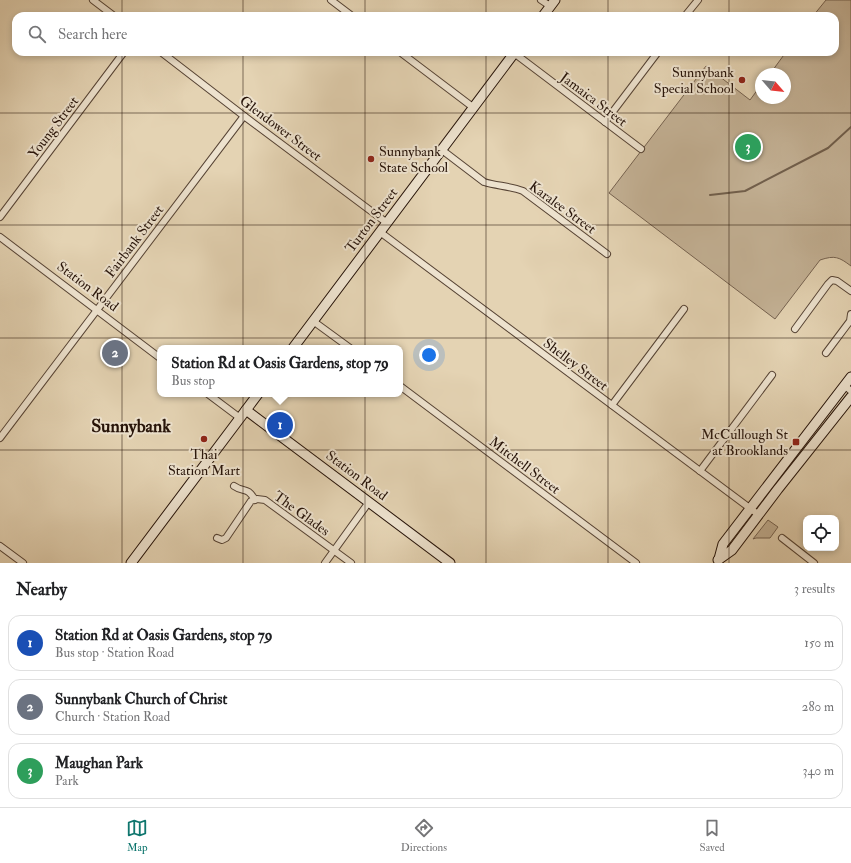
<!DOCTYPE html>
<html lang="en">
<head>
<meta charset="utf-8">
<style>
	body { margin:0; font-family:"IM FELL Double Pica",serif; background:#f6f6f6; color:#202124 }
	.controls { position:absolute; right:12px; bottom:12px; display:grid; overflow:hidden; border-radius:8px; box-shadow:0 2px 6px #0003 }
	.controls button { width:36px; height:36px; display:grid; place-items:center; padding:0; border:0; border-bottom:1px solid #e0e0e0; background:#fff; color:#202124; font:20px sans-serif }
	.compass { position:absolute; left:755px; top:68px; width:36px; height:36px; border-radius:50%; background:#fff; box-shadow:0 2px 6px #0003; rotate:118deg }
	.you { position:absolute; left:429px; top:355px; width:14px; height:14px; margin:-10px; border:3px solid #fff; border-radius:50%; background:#1a73e8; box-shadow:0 0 0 6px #1a73e833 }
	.badge { display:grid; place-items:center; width:26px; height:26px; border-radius:50%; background:#0f766e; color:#fff; font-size:13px; font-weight:700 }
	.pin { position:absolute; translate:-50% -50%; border:2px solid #fff; box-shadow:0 1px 4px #0006 }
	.popup { position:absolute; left:157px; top:345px; width:246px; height:52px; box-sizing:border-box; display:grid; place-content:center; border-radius:8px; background:#fff; filter:drop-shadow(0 1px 3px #0005); font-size:13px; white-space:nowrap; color:#757577 }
	.popup b { font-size:15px; color:#202124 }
	.popup::after { content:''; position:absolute; left:50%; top:100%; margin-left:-8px; border:8px solid transparent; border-top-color:#fff }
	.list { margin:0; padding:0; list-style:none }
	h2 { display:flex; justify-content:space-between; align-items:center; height:52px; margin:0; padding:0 16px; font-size:17px }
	h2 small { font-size:13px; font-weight:400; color:#757577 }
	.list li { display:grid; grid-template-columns:26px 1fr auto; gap:12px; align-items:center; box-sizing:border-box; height:56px; margin:0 8px 8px; padding:0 8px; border:1px solid #e0e0e0; border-radius:12px }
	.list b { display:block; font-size:15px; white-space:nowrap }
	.list p { margin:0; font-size:13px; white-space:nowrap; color:#757577 }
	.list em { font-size:13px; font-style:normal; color:#757577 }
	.icon { flex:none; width:22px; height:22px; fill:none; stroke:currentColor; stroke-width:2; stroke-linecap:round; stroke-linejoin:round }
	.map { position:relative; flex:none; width:851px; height:563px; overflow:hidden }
	.search { position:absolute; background:#fff; box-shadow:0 2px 6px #0003; left:12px; right:12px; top:12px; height:44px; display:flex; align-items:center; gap:10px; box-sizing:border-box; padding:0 14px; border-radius:12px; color:#757577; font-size:15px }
	.sheet { height:244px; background:#fff }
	nav { display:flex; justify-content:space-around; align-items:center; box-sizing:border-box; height:56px; border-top:1px solid #e0e0e0; background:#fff; font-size:11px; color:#757577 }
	nav a { display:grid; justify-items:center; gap:2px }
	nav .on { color:#0f766e }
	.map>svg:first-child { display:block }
	.green { fill:#c4b296; stroke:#756250 }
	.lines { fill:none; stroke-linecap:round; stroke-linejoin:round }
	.stream { stroke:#715f4c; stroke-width:2 }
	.street-casing { stroke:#564334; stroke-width:8 }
	.secondary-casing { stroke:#261309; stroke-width:11 }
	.street { stroke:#ede2ce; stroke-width:6 }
	.secondary { stroke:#ede2ce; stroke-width:9 }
	.grid { fill:none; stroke:#261309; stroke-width:1; stroke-opacity:0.55 }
	.poi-dot { fill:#8f2418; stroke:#ede2ce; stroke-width:1.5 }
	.labels { text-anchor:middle; stroke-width:4; stroke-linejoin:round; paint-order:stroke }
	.poi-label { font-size:14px; fill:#261309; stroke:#ede2ce; text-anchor:end }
	.street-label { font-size:14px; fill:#261309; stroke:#ede2ce }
	.district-label { font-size:18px; font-weight:bold; fill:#261309; stroke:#ede2ce }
</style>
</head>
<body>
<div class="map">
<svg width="851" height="563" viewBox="0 0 851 563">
	<rect width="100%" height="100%" fill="#e4d3b3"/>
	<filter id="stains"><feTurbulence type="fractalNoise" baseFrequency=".005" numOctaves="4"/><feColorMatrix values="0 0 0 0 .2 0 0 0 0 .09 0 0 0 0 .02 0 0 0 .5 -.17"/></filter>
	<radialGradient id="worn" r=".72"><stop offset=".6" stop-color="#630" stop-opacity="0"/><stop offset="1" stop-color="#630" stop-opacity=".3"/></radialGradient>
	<g class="green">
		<path d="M826,0h25v266c-12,-9 -16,-11 -31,-6l-45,59 -166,-126 97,-127 44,34 11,-15v13h24v-24h-15l16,-22h49v-36h-22z"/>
		<path d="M768,520l10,7 -8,11h-14l-3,1z"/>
	</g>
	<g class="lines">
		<path class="stream" d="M710,195l35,-4 83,-43 23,-21"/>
		<g class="street-casing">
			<g id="street">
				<path d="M93,0l21,16"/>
				<path d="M331,0l21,16"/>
				<path d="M541,0l9,6"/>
				<path d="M685,16l13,-16"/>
				<path d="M161,52l83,64 143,107"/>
				<path d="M400,52l74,56"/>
				<path d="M514,53l127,96"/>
				<path d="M605,122l53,-70"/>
				<path d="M442,150l42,32c13,4 26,4 39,9l84,63"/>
				<path d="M0,217l124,-165"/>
				<path d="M380,232l379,283"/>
				<path d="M0,237l160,121"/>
				<path d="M313,321l37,27"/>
				<path d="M795,329l33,-45 4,-4 5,1 14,10"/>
				<path d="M826,353l24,-32 1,-7"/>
				<path d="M400,386l236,177"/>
				<path d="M845,386l6,5"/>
				<path d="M208,394l32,24"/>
				<path d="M612,405l72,-96"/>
				<path d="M0,438l244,-322"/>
				<path d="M700,471l72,-96"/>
				<path d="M234,486c10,7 13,0 21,14"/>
				<path d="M217,538l5,2 4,-2 25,-37 6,-2 8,1 86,63"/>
				<path d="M782,538l32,25"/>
				<path d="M0,546l23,17"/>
				<path d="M325,563l44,-61"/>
			</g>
		</g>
		<g class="secondary-casing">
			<g id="secondary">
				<path d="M543,16l12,-16"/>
				<path d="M293,348l222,-296"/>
				<path d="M246,410l204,153"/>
				<path d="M719,559l4,-15 128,-167"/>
				<path d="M718,560l14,-10 46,-61 73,-92"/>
				<path d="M131,563l127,-169"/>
			</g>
		</g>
		<use href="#street" class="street"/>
		<use href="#secondary" class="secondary"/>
	</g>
	<path class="grid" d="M122,0v16M243,0v16M365,0v16M486,0v16M608,0v16M729,0v16M122,52v511M243,52v511M365,52v511M486,52v511M608,52v511M729,52v511M0,113h851M0,225h851M0,338h851M0,450h851"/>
	<g class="poi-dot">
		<circle cx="742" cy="80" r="4"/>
		<circle cx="371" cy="159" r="4"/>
		<circle cx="204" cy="439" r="4"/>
		<rect x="792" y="438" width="8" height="8" rx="2"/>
	</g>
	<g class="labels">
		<g class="poi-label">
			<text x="734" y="77">Sunnybank<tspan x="734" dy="16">Special School</tspan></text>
			<text x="379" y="156" text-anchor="start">Sunnybank<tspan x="379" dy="16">State School</tspan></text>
			<text x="788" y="439">McCullough St<tspan x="788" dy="16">at Brooklands</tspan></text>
			<text x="204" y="459" text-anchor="middle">Thai<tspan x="204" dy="16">Station Mart</tspan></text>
		</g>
		<g class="street-label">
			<text transform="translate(594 99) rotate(37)" y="5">Jamaica Street</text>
			<text transform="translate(53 127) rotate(-53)" y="5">Young Street</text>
			<text transform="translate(281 128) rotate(37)" y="5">Glendower Street</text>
			<text transform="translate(563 207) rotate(36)" y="5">Karalee Street</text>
			<text transform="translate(371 220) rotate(-53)" y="5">Turton Street</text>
			<text transform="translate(134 241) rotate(-53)" y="5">Fairbank Street</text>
			<text transform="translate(88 286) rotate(37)" y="5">Station Road</text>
			<text transform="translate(576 364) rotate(37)" y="5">Shelley Street</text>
			<text transform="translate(525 465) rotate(37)" y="5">Mitchell Street</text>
			<text transform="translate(357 475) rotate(37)" y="5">Station Road</text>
			<text transform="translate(302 513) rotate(36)" y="5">The Glades</text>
		</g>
		<g class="district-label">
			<text x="131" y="432">Sunnybank</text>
		</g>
	</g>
	<rect width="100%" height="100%" filter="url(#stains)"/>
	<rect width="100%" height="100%" fill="url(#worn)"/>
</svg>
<div class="controls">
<button><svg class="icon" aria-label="locate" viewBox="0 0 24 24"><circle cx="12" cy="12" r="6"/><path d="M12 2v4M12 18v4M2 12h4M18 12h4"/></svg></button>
</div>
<svg class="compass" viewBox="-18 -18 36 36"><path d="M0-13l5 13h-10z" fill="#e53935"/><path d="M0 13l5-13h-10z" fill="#757577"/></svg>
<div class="you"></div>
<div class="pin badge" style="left:280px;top:425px;background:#1a4fb4">1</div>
<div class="popup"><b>Station Rd at Oasis Gardens, stop 79</b>Bus stop</div>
<div class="pin badge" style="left:115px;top:353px;background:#6b7280">2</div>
<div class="pin badge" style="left:748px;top:147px;background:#2e9e5b">3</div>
<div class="search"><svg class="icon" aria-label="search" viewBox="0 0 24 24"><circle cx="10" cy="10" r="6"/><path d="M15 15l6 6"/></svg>Search here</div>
</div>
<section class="sheet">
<h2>Nearby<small>3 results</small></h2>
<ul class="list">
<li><span class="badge" style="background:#1a4fb4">1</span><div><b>Station Rd at Oasis Gardens, stop 79</b><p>Bus stop · Station Road</p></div><em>150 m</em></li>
<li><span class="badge" style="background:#6b7280">2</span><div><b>Sunnybank Church of Christ</b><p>Church · Station Road</p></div><em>280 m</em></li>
<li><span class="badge" style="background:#2e9e5b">3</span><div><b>Maughan Park</b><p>Park</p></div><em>340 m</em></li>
</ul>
</section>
<nav>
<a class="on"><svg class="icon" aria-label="map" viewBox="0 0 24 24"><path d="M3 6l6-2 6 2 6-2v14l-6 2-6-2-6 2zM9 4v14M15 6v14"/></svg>Map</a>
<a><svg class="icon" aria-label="directions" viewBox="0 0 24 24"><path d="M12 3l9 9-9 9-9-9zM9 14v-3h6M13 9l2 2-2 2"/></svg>Directions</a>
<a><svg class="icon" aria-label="saved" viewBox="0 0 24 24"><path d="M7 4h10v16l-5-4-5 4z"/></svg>Saved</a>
</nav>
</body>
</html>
